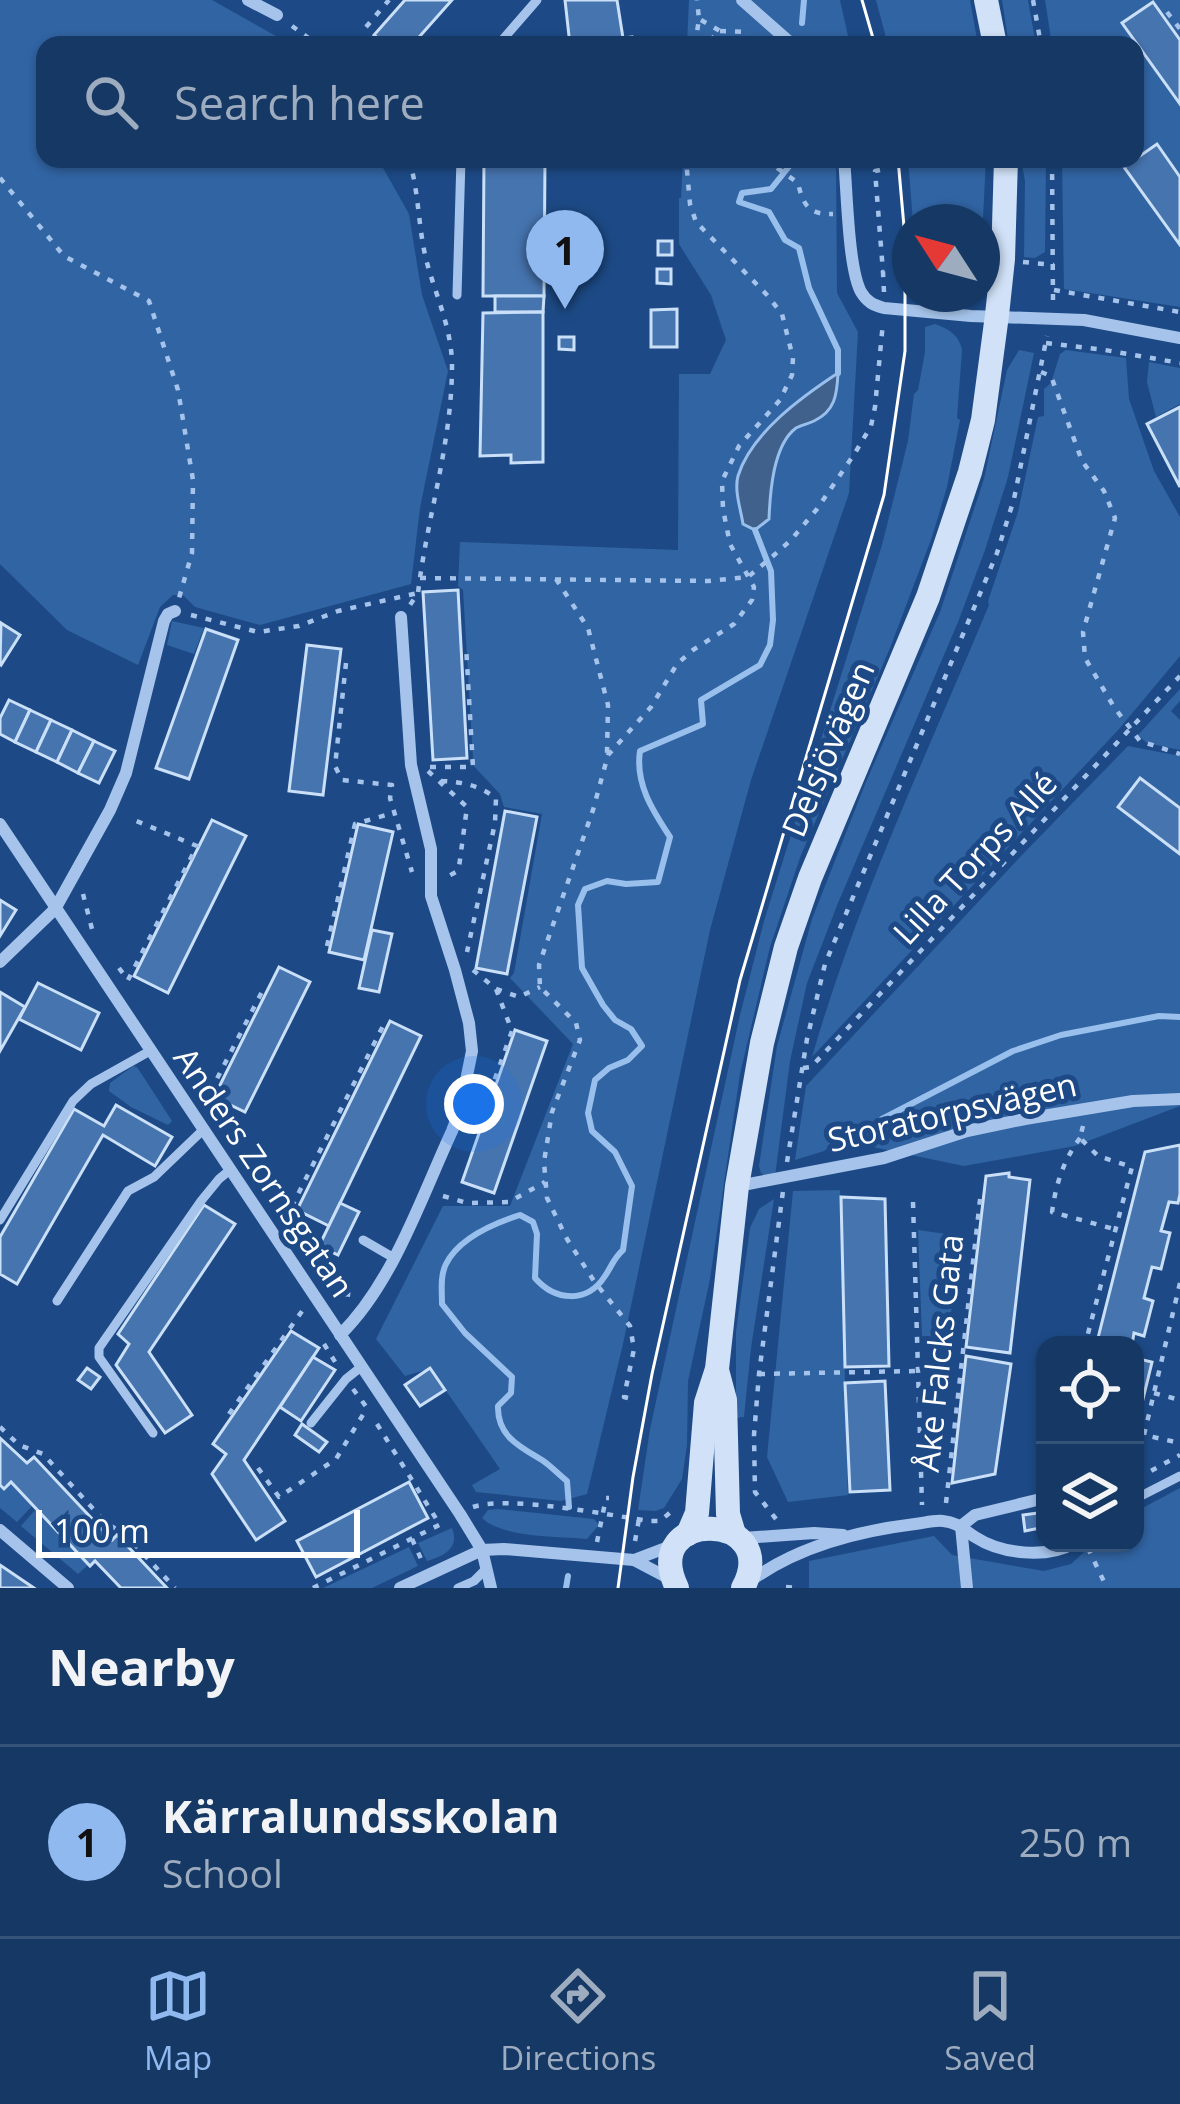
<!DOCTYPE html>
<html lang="en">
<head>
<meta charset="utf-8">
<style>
	body { margin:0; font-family:"Open Sans",sans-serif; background:#1f3f6a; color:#f1f3f6 }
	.controls { position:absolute; right:36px; bottom:36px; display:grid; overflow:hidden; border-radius:24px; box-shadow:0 3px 9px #0004 }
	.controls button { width:108px; height:108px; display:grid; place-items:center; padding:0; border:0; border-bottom:3px solid #355278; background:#163864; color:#f1f3f6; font:60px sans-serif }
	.compass { position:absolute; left:892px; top:204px; width:108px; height:108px; border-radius:50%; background:#163864; box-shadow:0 3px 9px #0004; rotate:306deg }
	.scale { position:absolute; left:36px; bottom:30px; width:324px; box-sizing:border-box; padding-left:12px; border:6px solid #fff; border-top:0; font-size:33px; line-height:42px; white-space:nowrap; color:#fff; -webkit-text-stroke:9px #1d4a86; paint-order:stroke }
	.you { position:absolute; left:474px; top:1104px; width:42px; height:42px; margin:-30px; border:9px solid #fff; border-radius:50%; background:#1a73e8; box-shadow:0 0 0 18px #1a73e833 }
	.badge { display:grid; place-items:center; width:78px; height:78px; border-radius:50%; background:#90b9f0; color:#111; font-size:39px; font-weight:700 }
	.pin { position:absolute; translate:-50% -99px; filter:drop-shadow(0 3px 6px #0008) }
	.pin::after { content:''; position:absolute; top:63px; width:42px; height:36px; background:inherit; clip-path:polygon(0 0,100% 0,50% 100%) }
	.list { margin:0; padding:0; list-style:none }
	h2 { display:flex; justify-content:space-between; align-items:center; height:156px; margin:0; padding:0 48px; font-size:51px }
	h2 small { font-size:39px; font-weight:400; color:#9eacbf }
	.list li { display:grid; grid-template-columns:78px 1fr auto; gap:36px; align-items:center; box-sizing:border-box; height:192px; padding:0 48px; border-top:3px solid #355278 }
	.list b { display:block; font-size:45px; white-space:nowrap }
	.list p { margin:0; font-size:39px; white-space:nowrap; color:#9eacbf }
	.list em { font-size:39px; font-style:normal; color:#9eacbf }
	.icon { flex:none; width:66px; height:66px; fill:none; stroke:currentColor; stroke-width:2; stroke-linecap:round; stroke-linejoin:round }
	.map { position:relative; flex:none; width:1180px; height:1588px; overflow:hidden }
	.search { position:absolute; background:#163864; box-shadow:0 3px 9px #0004; left:36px; right:36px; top:36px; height:132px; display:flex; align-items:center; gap:30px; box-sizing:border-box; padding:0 42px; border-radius:24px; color:#9eacbf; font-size:45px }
	.sheet { height:348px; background:#163864 }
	nav { display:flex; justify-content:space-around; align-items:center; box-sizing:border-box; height:168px; border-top:3px solid #355278; background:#163864; font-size:33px; color:#9eacbf }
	nav a { display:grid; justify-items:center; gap:6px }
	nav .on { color:#90b9f0 }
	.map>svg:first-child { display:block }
	.green { fill:#3164a3; fill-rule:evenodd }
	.water { fill:#40618c; stroke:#99bfec; stroke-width:3 }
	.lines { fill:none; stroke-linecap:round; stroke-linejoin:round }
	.stream { stroke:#99bfec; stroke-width:6 }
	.building { fill:#4674af; stroke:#cadff8; stroke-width:3 }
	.path { stroke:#a6c4eb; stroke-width:4.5; stroke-dasharray:6 9; stroke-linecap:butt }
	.lane { stroke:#a6c4eb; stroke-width:9 }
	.street { stroke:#a6c4eb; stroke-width:12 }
	.secondary { stroke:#d1e2f8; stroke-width:24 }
	.tram { stroke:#fff; stroke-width:3 }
	.labels { text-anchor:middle; stroke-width:10; stroke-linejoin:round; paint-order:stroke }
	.street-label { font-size:33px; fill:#fff; stroke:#1d4a86 }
</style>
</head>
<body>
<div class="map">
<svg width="1180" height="1588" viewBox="0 0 1180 1588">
	<rect width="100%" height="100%" fill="#1d4a86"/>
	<g class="green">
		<path d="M0,0h212l80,45h-247v114h333l31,55 13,81 26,76 -28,137 -9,76 -151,41 -65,-18 -11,-11 -11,-1 -13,12 -22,58 -71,-35 -67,-66z"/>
		<path d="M689,0h151l10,45h-163z"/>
		<path d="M876,0h94l8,45h-90z"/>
		<path d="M1002,0h26l8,45h-27z"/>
		<path d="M1045,0h135v307l-116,-18 -2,-130h73v-114h-83z"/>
		<path d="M683,159h153l1,134 21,39 -9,161 -98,287 -41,150 -87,414 -36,150 -26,7 -85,-9 -4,-7 28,-16 -62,-90 -13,-9 -20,6 -29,-37 67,-133h67l63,-162 -63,-66 4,-5 28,-159 -38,-7 -4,-13 -31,-33 4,-3 -10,-168 -5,-4 2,-44 218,8 1,-176h31l16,-34 -15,-45 -32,-51v-46h2zM838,374c-4,22 -3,37 -25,47 -6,3 -12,4 -17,8 -23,17 -26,64 -27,90l-26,5 -6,-32 15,-41 12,-17 21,-22z"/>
		<path d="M908,159h78l-4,79v-16h-69z"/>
		<path d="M1021,159h25l-1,93 -10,6 -11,-1 1,-76z"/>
		<path d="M935,324c14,5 24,11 27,26l-5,68 3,2 -13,67 -15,50 -42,111 -89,207 -31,92 -30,127 -30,205 -22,102 -1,64 -5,34 -18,29 -8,3 -18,-1 12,-81 90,-414 24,-94 118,-376 26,-104 6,-47 4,-4 7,-38v-25z"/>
		<path d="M1019,350l15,3 -26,124 -23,73 -27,72 -120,281 -31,80 -17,78 -15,115 -9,1 -5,-4 -2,-7 18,-120 35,-127 54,-137 74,-170 44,-133 23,-109z"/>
		<path d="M1066,350l60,8 3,41 25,72 26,46v139l-61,73 -307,328c45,-156 115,-303 177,-452l-1,-4 30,-89 20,-95 6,-1v-27l7,-6 9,-29z"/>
		<path d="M1149,362l31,6v36l-24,13 -9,-35z"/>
		<path d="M172,621l32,7 -10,26 -27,-9z"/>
		<path d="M1180,689v12l-9,10 9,9v30l-33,-7 -9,-8z"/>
		<path d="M1128,746l52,10v350l-105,40 -111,20 -125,-26 -15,11 -29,9 11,-74 216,-231z"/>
		<path d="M133,1066l4,1 35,54 -4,4 -37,-18 -22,-16 1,-8z"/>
		<path d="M840,1190l8,305 -60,7 -21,-45 26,-266z"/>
		<path d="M774,1199l-23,149 -7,69 -8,1v-86l14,-104 9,-19z"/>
		<path d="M918,1230l42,6 -12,103 -26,-3z"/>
		<path d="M11,1483l21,23 -15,16 -17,-14v-21l5,3z"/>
		<path d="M1180,1488v100h-371v-27l125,-25 18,19 92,16 27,-7 23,-21h41v-31z"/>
		<path d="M498,1509l96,10 5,6 -12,14c-30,-3 -84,-1 -105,-21l6,-8z"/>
		<path d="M35,1510l53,55 -10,9 -57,-48z"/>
		<path d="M452,1528c8,20 -8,28 -25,33l-9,-18z"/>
		<path d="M409,1547l9,19 -46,22h-49z"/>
	</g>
	<path class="water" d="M838,373c-1,22 -3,38 -24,48 -6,3 -13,4 -18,7 -23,17 -26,65 -27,91l-14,11 -12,-6c-2,-14 -9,-33 -5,-48 13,-43 65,-80 100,-103z"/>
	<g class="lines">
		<g class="stream">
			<path d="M802,23l2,-23"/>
			<path d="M795,159l-24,30 -29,4 -3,9 30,10 16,28 14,8 10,40 29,62v23"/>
			<path d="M882,1119l131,-68 48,-16 98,-19 21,1"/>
			<path d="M569,1507l-2,-26c-9,-7 -16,-15 -25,-21 -22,-13 -45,-24 -44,-54l13,-13 1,-16 -47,-44 -23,-29c0,-13 -2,-28 4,-40 13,-26 49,-41 74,-49l13,7 4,12 -2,44c20,23 52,26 70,-2 7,-10 8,-17 18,-26l9,-64 -17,-34 -23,-21 -4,-18 7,-33 14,-12 19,-8 14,-14 -11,-17 -16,-9 -12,-15 -21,-37 -4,-63 7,-16 22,-8 19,3 32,-2 12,-45c-17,-26 -35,-53 -30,-86l63,-27 -2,-24 59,-35 10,-20 3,-25 -2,-49 -16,-41"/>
			<path d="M566,1588l2,-12"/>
		</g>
	</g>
	<g class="building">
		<path d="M405,0h47l-40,45h-26l-12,-10z"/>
		<path d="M565,0h52l6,38 9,-1 1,8h-63z"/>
		<path d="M1153,2l27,38v64l-58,-81z"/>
		<path d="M1157,144l23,33v68l-56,-78z"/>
		<path d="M484,159h61l-1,137h-61z"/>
		<rect x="658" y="241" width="14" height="14"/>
		<path d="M657,269h14v15l-14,-1z"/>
		<path d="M495,296h49l-1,16h-48z"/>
		<path d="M677,309v38h-26v-37z"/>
		<path d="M543,312v150l-32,1v-8l-31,1 3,-143z"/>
		<path d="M559,337h15v13l-15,-1z"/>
		<path d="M1180,407v80l-33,-63z"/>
		<path d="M458,590l9,168 -34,2 -10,-168z"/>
		<path d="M1,623l19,12 -19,30 -1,-1z"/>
		<path d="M206,629l32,11 -49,139 -33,-11z"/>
		<path d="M307,645l34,4 -18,146 -34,-4z"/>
		<path d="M9,700l21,10 -15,32 -15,-8v-16z"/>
		<path d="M30,710l21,10 -15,32 -21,-10z"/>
		<path d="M51,720l21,10 -15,32 -21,-10z"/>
		<path d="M72,730l22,11 -16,32 -21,-11z"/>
		<path d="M94,741l21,10 -16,32 -21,-10z"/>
		<path d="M1140,778l40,30v46l-62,-47z"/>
		<path d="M505,811l32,6 -30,157 -31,-6z"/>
		<path d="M212,820l34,16 -78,157 -34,-17z"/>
		<path d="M358,824l35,8 -29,128 -35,-8z"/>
		<path d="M0,900l16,10 -16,26z"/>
		<path d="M372,930l20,4 -13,58 -20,-4z"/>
		<path d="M279,967l31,15 -65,130 -31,-15z"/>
		<path d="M38,983l61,30 -18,37 -62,-31z"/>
		<path d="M0,992l25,15 -25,44z"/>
		<path d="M390,1021l31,15 -92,190 -32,-16z"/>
		<path d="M515,1030l32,11 -53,152 -32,-11z"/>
		<path d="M116,1105l56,32 -17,29 -52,-31 -86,149 -17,-10v-37l74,-128 30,17z"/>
		<path d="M1180,1145v49l-2,9 -9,-1 -8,29 9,2 -9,36 -9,-2 -8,31 9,3 -9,35 -10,-3 -2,12 -34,-7 47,-186z"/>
		<path d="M1009,1173v4l21,3 -20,173 -44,-6 20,-171z"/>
		<path d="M841,1197l44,2 4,167 -44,1z"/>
		<path d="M340,1203l19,9 -21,43 -19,-9z"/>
		<path d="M204,1205l31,19 -86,128 43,63 -27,18 -49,-68 13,-21 -11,-10z"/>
		<path d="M291,1331l28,17 -75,112 41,61 -29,19 -44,-66 14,-20 -13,-10z"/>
		<path d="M966,1356l45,8 -16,110 -43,9z"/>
		<path d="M313,1357l22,13 -34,51 -21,-14z"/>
		<path d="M1135,1358l17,4 -17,70z"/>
		<path d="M87,1368l13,9 -9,12 -13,-9z"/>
		<path d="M430,1368l15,22 -25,16 -15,-21z"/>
		<path d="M885,1381l5,109 -40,2 -5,-109z"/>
		<path d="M302,1424l25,18 -8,10 -24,-17z"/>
		<path d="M0,1438l27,25 7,-6 78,83 5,-5 50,53h-46l-26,-27 -5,5 -79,-84 -7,7 -4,-4z"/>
		<path d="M409,1482l19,36 -112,59 -19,-36z"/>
		<path d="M1045,1512v15l-20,4 -2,-16z"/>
		<path d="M0,1565l34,23h-34z"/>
	</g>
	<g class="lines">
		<g class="path">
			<path d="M1033,0l8,45"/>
			<path d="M1167,12l13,17"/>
			<path d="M701,20l19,11 -15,14"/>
			<path d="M292,26l26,19"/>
			<path d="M366,27l23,-27"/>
			<path d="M720,31l30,1"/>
			<path d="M695,45l4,-26 -2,-19"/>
			<path d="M409,159c10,33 9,67 17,100 9,35 26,69 26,107 0,77 -25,151 -34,227l-8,12"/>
			<path d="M765,159l33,24c5,22 11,32 35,31"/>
			<path d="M1052,159l1,142"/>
			<path d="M880,170l-5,1 8,101"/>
			<path d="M0,178l64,78 85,45 29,89 15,90 -1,73 -13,45"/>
			<path d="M1023,262l31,3"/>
			<path d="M1054,290l126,22"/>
			<path d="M884,292l-1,-20 4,-1"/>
			<path d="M1046,343l59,7 75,13"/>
			<path d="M1041,372l10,4 31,85 22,30 11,27 -32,114 2,26 29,49 26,34 40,13"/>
			<path d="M420,578l288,3 40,-4 25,-21 18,-16 26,-31 38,-56 16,-27 4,-19 8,-85"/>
			<path d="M556,579l32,49 20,77 -1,48"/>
			<path d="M191,615l67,17 41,-6 39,-15 80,-18"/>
			<path d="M346,663l-11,103 7,14 50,5 -2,13 22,74"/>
			<path d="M430,767h43l-7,-121"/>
			<path d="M428,771l39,36 -8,60 -3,5 -11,6"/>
			<path d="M441,781c22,1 37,4 55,17l-1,25 -28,129"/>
			<path d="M83,894l9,35"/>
			<path d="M327,946l28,-122 38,-11"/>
			<path d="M119,968l9,12 69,-134 -63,-26"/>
			<path d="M473,970l23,19 16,42 -25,70 -7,2"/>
			<path d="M496,989l23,8 21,-10"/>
			<path d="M803,1068l8,-1 369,-391"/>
			<path d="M201,1103l6,-5 57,-110"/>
			<path d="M1083,1126l-3,12 18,18 34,11 -47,178"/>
			<path d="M1080,1138c-17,23 -24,46 -28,74l62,17"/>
			<path d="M787,1162l20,-123 18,-75 172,-411 17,-54 33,-163"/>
			<path d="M443,1196l24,7 42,-1 36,-20"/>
			<path d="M913,1202l9,303"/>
			<path d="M285,1220l100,-198"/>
			<path d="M1180,1283l-36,152 36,8"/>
			<path d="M330,1290l7,3 16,2"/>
			<path d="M324,1344l13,21"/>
			<path d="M759,1374l159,-3"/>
			<path d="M353,1389l15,20"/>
			<path d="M1154,1393l26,7"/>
			<path d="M628,1398l-4,-1 10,-48 -4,-23 -36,-45 -27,-42 -20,-41 -3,-36 8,-50 28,-72 -4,-17 -36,-36 -1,-22 54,-155 15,-55 43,-48 26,-43 16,-14 41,-26 18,-24 2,-13 -24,-43 -7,-35 -1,-28 17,-35 41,-46 12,-25 1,-17 -11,-44 -14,-18 -72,-74 -6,-18 -4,-45"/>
			<path d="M229,1414l76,-107"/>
			<path d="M377,1424l63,101"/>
			<path d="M0,1427l19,18 24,9 64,70 17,9 51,55"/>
			<path d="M258,1468l21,29 57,-38 31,-51"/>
			<path d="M1138,1478l42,-23"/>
			<path d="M946,1503l35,-312"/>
			<path d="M473,1507c35,-12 136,8 176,14h11l12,-10"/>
			<path d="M776,1519l-21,-27 -1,-57 5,-61 24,-183"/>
			<path d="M412,1539l10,22"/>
			<path d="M635,1541l4,-22"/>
			<path d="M597,1542l9,-44h3"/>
			<path d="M1088,1548l19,40"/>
			<path d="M786,1587l13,1"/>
			<path d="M313,1588l134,-67"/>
		</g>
		<g class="lane">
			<path d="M498,45l39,-45"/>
			<path d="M457,295l4,-136"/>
			<path d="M0,1220l73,-119 18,-17 59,-33"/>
			<path d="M363,1240l31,18"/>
			<path d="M57,1301l71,-110 26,-14 50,-48"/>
			<path d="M311,1423l35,-44 15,-12"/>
			<path d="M153,1433l-54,-76v-9l102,-147 18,-22 11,-9"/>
			<path d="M1135,1499l45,-23"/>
			<path d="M458,1588l16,-7 12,-12"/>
		</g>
		<g class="street">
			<path d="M248,0l29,15"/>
			<path d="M742,0l51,45"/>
			<path d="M844,159c3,30 4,109 17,133 6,10 12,13 23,16l87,8 113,4 96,18"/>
			<path d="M0,824l460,690 22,36 9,38"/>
			<path d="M0,962l55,-53 55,-99 16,-37 38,-152 4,-7 7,-3"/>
			<path d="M738,1186l146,-28 83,-27 58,-12 108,-18 47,-2"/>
			<path d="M340,1335c53,-52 81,-137 112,-204l8,-21 12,-59 -3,-28 -14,-53 -24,-74v-47l-20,-84 -10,-148"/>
			<path d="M961,1526l14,-11 70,-17"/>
			<path d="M961,1526l6,62"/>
			<path d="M0,1530l68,58"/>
			<path d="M743,1538l71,-5 29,2"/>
			<path d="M634,1560l42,-16"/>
			<path d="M749,1582c47,-35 108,-51 166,-58 9,-1 19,-4 28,-3 14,1 21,9 32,16 26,17 72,22 99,6"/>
			<path d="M400,1588l82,-38 22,-1 130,11 38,20"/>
		</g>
		<g class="secondary">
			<path d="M986,0l9,45"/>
			<path d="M717,1370l8,30 3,114 6,20"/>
			<path d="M688,1534l9,-21 9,-110 11,-34 20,-183 25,-143 24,-96 24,-69 118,-281 42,-125 13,-52 14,-105 6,-56 3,-100"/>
			<path d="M677,1588c-39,-81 107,-77 66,0"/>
		</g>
		<g class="tram">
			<path d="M862,0l13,45"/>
			<path d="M618,1588l15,-111 19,-103 88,-394 144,-485 21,-144v-113l-7,-79"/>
		</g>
	</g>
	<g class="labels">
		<g class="street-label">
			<text transform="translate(828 749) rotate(-67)" y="12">Delsjövägen</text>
			<text transform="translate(975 858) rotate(-47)" y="12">Lilla Torps Allé</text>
			<text transform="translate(952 1112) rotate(-13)" y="12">Storatorpsvägen</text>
			<text transform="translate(264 1172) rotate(56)" y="12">Anders Zornsgatan</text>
			<text transform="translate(939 1353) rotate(-84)" y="12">Åke Falcks Gata</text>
		</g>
	</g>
</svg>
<div class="controls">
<button><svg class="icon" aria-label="locate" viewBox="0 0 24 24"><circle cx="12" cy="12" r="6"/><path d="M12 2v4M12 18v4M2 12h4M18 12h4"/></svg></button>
<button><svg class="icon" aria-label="layers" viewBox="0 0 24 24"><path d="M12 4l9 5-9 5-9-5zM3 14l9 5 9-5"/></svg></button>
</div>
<svg class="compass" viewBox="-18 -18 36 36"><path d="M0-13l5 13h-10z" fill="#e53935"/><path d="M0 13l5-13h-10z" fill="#9eacbf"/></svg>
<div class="scale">100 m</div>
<div class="you"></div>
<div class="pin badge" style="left:565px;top:309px">1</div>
<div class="search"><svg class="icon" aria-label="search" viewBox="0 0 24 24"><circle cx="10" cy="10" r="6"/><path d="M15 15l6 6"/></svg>Search here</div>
</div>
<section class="sheet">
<h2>Nearby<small></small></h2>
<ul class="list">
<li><span class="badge">1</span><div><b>Kärralundsskolan</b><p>School</p></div><em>250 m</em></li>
</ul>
</section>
<nav>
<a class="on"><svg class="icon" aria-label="map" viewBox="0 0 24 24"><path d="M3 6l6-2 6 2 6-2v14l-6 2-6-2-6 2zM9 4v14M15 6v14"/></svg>Map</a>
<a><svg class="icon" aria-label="directions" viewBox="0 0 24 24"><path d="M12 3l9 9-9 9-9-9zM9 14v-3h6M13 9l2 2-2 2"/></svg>Directions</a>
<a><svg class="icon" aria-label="saved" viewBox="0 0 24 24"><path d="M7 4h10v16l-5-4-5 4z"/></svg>Saved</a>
</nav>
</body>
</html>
